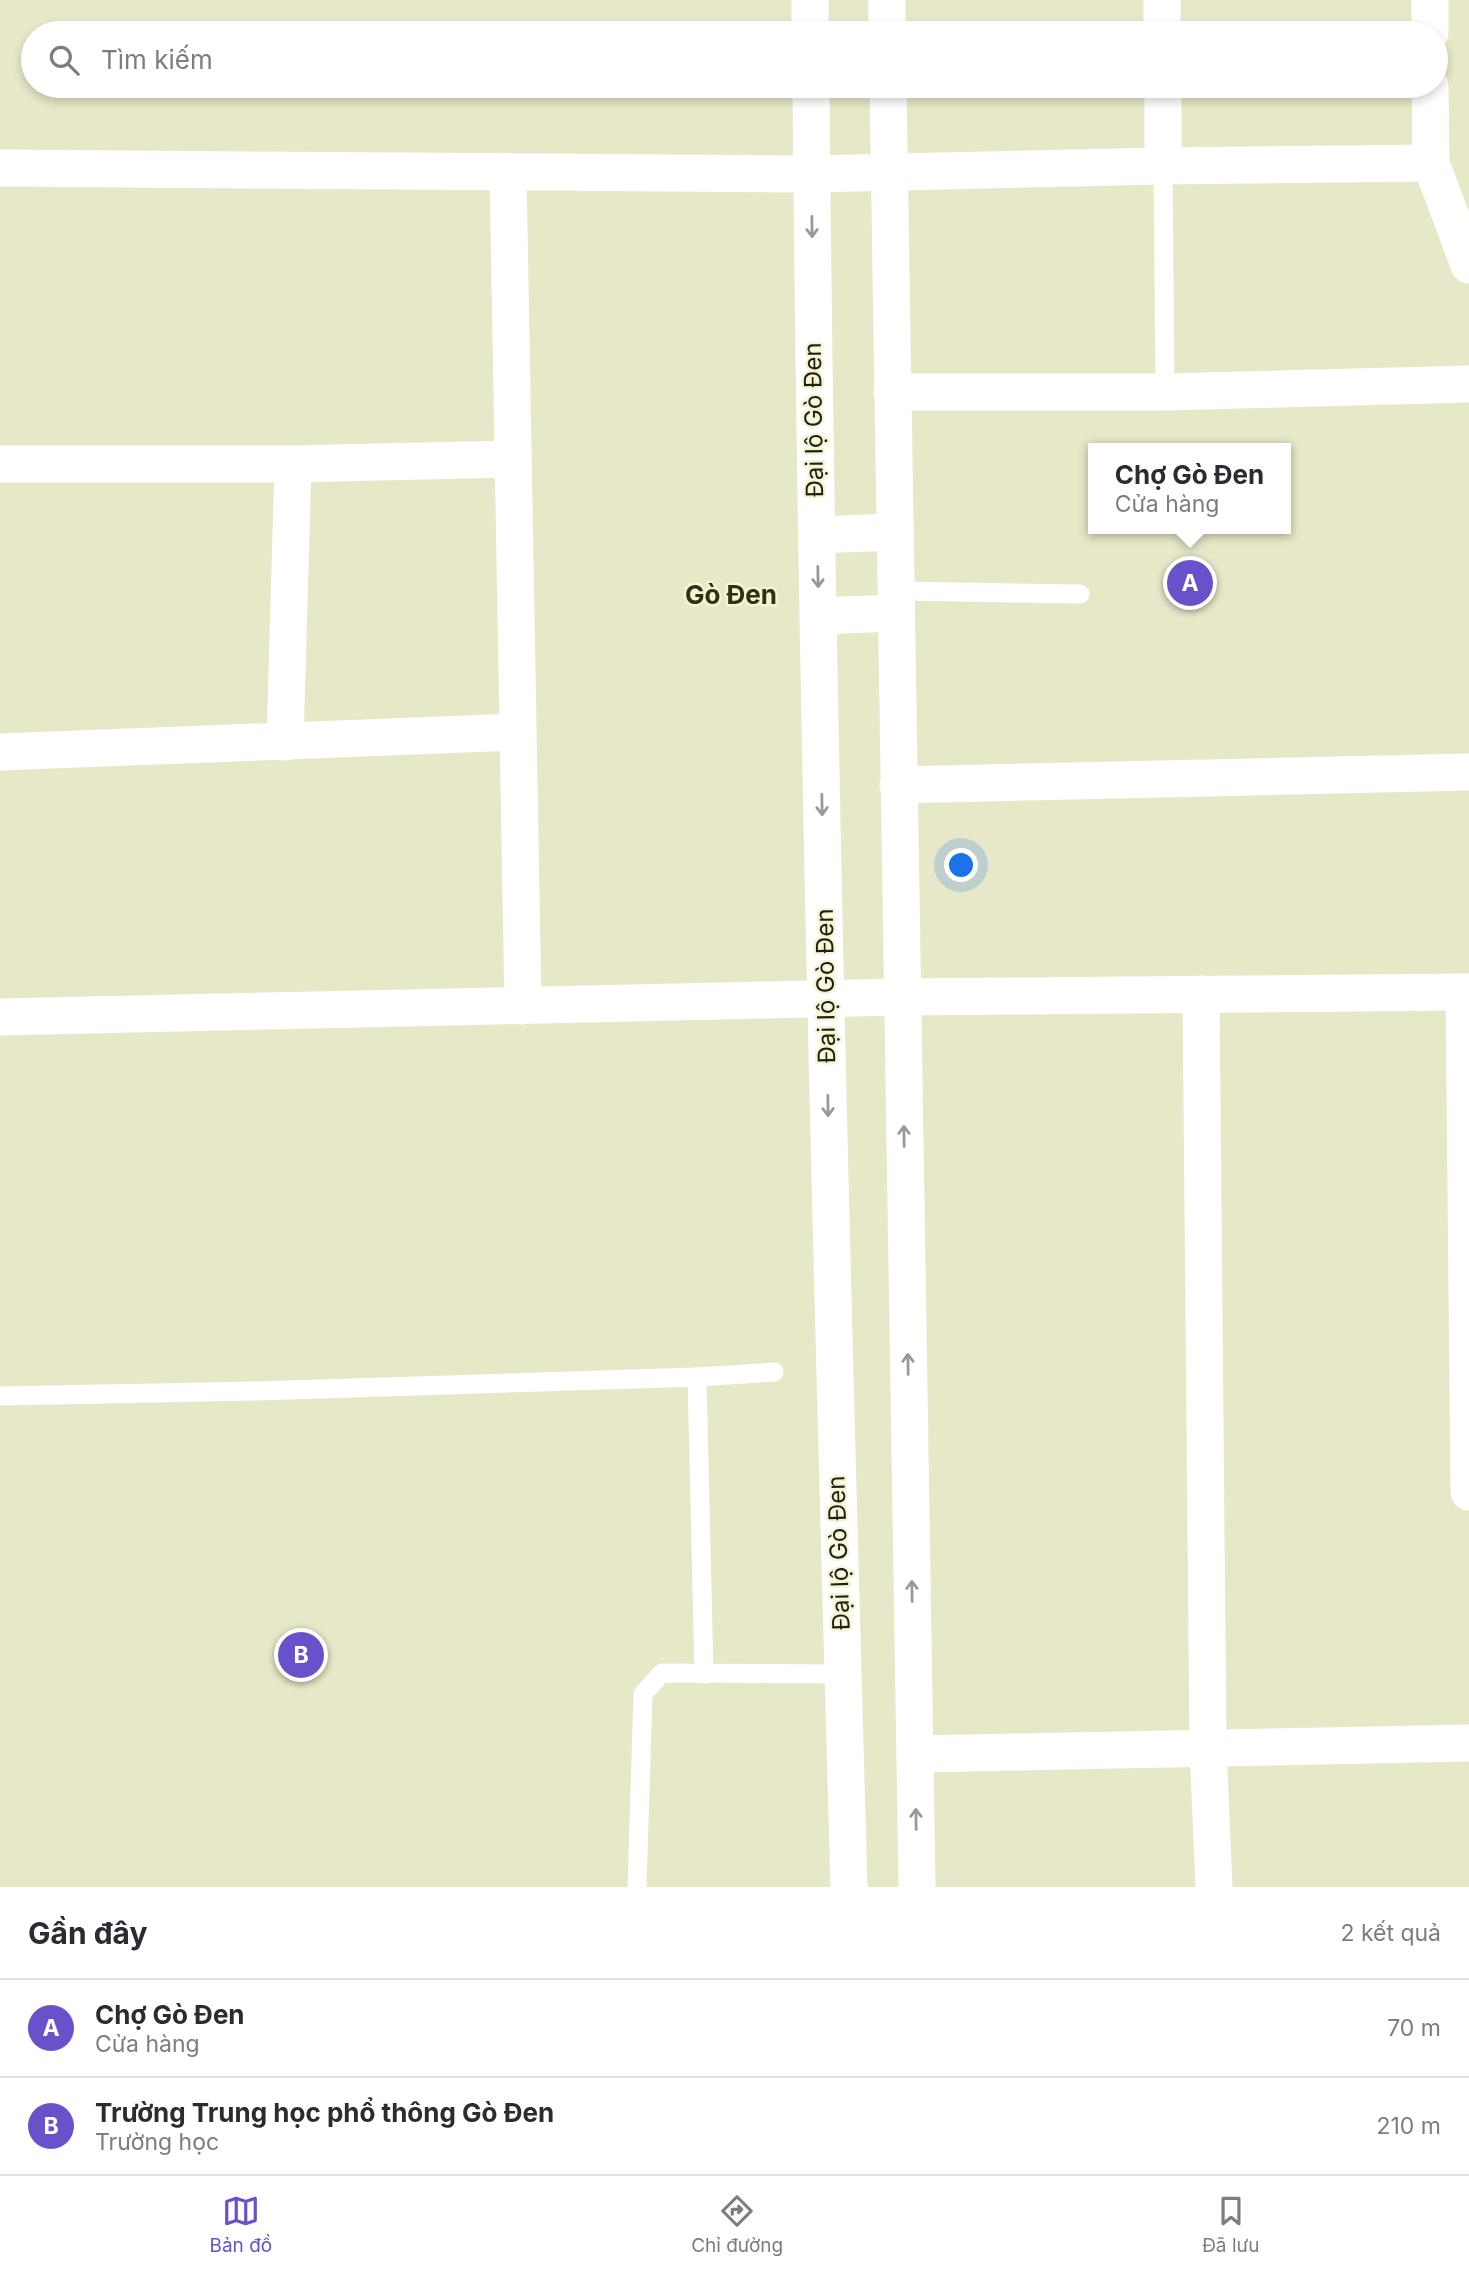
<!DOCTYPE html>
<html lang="vi">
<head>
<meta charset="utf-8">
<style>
	body { margin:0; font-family:Inter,sans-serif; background:#f7f7f7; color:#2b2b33 }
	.you { position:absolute; left:962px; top:866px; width:24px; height:24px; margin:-18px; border:5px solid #fff; border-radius:50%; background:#1a73e8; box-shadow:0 0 0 10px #1a73e833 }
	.badge { display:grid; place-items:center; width:46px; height:46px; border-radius:50%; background:#6851ca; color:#fff; font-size:23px; font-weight:700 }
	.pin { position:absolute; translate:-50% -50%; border:4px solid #fff; box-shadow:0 2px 7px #0006 }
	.popup { position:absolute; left:1088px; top:443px; width:203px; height:91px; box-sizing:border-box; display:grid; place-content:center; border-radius:0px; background:#fff; filter:drop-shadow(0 2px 5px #0005); font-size:23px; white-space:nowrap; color:#7c7c81 }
	.popup b { font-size:26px; color:#2b2b33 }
	.popup::after { content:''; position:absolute; left:50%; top:100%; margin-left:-14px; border:14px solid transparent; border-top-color:#fff }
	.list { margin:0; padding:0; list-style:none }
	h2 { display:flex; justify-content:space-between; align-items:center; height:91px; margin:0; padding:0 28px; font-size:30px }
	h2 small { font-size:23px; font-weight:400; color:#7c7c81 }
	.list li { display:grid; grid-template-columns:46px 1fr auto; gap:21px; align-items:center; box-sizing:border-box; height:98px; padding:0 28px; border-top:2px solid #e1e1e2 }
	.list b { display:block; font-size:26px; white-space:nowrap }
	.list p { margin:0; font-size:23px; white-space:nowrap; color:#7c7c81 }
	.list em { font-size:23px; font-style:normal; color:#7c7c81 }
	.icon { flex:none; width:38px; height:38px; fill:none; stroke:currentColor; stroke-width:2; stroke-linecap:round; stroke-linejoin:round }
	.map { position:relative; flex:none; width:1469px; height:1887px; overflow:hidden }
	.search { position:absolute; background:#fff; box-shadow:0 4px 10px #0003; left:21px; right:21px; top:21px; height:77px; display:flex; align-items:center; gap:18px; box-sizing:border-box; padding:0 24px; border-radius:38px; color:#7c7c81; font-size:26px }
	.sheet { height:287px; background:#fff }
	nav { display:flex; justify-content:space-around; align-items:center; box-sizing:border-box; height:98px; border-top:2px solid #e1e1e2; background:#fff; font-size:19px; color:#7c7c81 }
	nav a { display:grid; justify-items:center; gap:4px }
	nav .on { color:#6851ca }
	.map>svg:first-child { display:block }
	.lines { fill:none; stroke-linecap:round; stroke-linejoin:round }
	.lane { stroke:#fff; stroke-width:19 }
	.street { stroke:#fff; stroke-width:37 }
	.oneway { stroke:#9a9a95 }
	.labels { text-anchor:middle; stroke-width:5; stroke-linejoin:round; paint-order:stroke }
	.street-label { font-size:24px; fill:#1f1f13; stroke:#f5f5d5 }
	.neighbourhood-label { font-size:26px; font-weight:bold; fill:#303016; stroke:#f5f5d5 }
</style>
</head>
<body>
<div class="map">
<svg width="1469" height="1887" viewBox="0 0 1469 1887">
	<rect width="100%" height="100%" fill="#e7e8c8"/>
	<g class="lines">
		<g class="lane">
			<path d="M1163,166l2,226"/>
			<path d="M896,591l184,3"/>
			<path d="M697,1377l77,-5"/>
			<path d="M0,1396l257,-5 440,-14 7,297"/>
			<path d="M637,1887l6,-193 19,-21 181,1"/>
		</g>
		<g class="street">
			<path d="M810,0v33"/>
			<path d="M887,0v33"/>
			<path d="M1162,0v33"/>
			<path d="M1430,0v33"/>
			<path d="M811,86c5,600 21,1201 38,1801"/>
			<path d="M888,86l29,1801"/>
			<path d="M1163,86v80"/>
			<path d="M1430,86l1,77 38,102"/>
			<path d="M0,168l811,6 352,-8 268,-3"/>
			<path d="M508,172l15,834"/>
			<path d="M892,392h273l304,-8"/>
			<path d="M0,464h293l220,-5"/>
			<path d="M817,535l77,-3"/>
			<path d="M818,616l78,-3"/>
			<path d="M285,742l8,-278"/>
			<path d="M0,752l518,-20"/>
			<path d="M898,785l571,-13"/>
			<path d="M1464,992l5,500"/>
			<path d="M1201,994l7,754 6,139"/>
			<path d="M0,1017l902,-20 567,-5"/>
			<path d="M915,1754l554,-11"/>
		</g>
	</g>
	<defs><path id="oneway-shaft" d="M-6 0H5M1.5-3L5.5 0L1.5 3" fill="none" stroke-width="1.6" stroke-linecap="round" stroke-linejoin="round" transform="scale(1.75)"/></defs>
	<g class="oneway">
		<use href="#oneway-shaft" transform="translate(812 227) rotate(89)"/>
		<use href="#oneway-shaft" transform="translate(818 577) rotate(89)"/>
		<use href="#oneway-shaft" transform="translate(822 805) rotate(89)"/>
		<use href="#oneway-shaft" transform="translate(828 1106) rotate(89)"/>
		<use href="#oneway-shaft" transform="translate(904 1136) rotate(-91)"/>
		<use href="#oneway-shaft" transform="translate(908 1364) rotate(-91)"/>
		<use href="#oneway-shaft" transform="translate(912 1591) rotate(-91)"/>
		<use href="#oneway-shaft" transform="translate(916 1819) rotate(-91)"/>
	</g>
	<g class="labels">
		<g class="street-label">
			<text transform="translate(814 420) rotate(-91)" y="8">Đại lộ Gò Đen</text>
			<text transform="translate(826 986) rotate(-91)" y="8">Đại lộ Gò Đen</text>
			<text transform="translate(839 1553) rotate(-92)" y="8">Đại lộ Gò Đen</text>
		</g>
		<g class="neighbourhood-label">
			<text x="731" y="604">Gò Đen</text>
		</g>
	</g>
</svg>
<div class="you"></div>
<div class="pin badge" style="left:1190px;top:583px">A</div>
<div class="popup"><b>Chợ Gò Đen</b>Cửa hàng</div>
<div class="pin badge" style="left:301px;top:1655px">B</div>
<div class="search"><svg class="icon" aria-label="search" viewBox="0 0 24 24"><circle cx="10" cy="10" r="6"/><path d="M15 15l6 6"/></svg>Tìm kiếm</div>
</div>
<section class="sheet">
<h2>Gần đây<small>2 kết quả</small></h2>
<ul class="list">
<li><span class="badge">A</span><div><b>Chợ Gò Đen</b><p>Cửa hàng</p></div><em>70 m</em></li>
<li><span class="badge">B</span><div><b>Trường Trung học phổ thông Gò Đen</b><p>Trường học</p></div><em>210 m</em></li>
</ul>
</section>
<nav>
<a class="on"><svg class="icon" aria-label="map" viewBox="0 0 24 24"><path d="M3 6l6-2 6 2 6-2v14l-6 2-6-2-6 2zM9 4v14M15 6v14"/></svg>Bản đồ</a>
<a><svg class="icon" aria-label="directions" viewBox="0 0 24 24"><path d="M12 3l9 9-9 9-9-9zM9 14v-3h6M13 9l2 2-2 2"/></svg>Chỉ đường</a>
<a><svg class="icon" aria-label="saved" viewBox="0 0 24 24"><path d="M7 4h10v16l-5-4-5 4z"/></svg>Đã lưu</a>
</nav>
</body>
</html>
